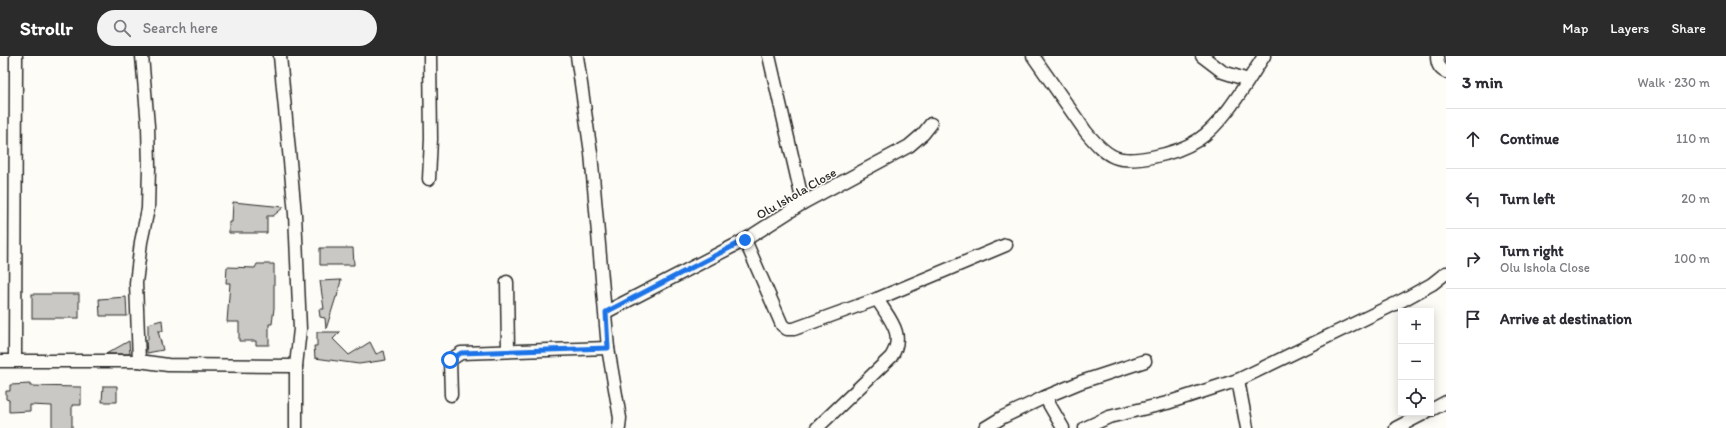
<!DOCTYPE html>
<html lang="en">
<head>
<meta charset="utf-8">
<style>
	body { margin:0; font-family:Itim,sans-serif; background:#f2f2f3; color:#2b2b33 }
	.controls { position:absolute; right:12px; bottom:12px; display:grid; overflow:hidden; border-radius:0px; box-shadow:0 2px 10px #0003 }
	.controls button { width:36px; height:36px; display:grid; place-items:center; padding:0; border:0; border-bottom:1px solid #e1e1e2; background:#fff; color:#2b2b33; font:20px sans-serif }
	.stop { position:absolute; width:12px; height:12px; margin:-9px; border:3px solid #1a73e8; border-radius:50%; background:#fff }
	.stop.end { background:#1a73e8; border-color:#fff; box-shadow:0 1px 4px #0008 }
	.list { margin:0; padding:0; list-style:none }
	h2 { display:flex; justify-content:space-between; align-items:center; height:52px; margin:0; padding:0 16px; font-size:17px }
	h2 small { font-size:13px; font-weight:400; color:#7c7c81 }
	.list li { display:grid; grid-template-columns:26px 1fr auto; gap:12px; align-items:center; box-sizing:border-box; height:60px; padding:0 16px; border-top:1px solid #e1e1e2 }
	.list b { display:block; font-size:15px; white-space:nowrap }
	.list p { margin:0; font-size:13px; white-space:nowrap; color:#7c7c81 }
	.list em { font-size:13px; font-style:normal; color:#7c7c81 }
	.icon { flex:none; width:22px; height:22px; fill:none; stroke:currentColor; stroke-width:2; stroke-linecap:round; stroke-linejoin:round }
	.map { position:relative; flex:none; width:1446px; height:372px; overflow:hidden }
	header { display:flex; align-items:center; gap:24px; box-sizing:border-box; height:56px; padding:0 20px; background:#2b2b2b; color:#fff }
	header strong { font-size:19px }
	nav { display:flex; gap:22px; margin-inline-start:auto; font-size:14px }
	.search { width:280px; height:36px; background:#f2f2f3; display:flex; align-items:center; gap:10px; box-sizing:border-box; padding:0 14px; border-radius:22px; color:#7c7c81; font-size:15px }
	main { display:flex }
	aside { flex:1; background:#fff }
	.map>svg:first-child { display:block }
	.building { fill:#c9c8c4; stroke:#2b2b2b }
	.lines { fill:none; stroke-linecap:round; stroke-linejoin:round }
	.street-casing { stroke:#2b2b2b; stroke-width:15 }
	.street { stroke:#fdfcf7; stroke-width:12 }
	.route { stroke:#1a73e8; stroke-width:5 }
	.labels { text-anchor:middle; stroke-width:3; stroke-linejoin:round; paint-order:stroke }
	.street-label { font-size:13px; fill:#2b2b2b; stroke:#fdfcf7 }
</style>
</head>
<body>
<header>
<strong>Strollr</strong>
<div class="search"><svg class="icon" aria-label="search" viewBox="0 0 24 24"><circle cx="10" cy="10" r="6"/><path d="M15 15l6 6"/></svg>Search here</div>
<nav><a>Map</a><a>Layers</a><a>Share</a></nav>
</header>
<main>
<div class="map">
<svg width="1446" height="372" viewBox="0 0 1446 372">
	<rect width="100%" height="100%" fill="#fdfcf7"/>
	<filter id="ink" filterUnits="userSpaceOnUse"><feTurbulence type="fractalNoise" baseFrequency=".025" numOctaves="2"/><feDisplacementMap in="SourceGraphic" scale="8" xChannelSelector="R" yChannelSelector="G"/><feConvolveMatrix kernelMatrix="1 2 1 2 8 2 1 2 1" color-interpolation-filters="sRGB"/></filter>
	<g filter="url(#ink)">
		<g class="building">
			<path d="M233,146l51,5 -11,9h-6v17h-38v-11h3z"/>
			<path d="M320,192h33l1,17h-34z"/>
			<path d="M257,208h17v44l-2,16h-3v21h-13v-4h-17v-19h-12l3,-39h-4l1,-16 28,1z"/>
			<path d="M341,224l-4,17h-1l-10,32 -1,-11 -5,-1 -1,-8h5l-4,-28z"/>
			<rect x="32" y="238" width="47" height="24"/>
			<path d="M126,241l1,19h-27l-1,-17z"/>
			<path d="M162,264l1,11h-5l5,19 -16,3 -1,-13h2v-16z"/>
			<path d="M317,276h23l-7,7 16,16 21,-13 6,12 8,-3 2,9 -27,4 -44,-6 -1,-12h3z"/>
			<path d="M129,285l1,13h-24z"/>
			<path d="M30,328v2l51,1v18h-9v23h-20v-22l-22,-1v6l-21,1v-12l-3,-1v-8h4v-6z"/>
			<path d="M103,330h14v16h-15z"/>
		</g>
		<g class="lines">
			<g class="street-casing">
				<g id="street">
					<path d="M577,0l14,97 17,195 12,70 -1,10"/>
					<path d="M769,0l34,147"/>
					<path d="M1033,0l53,76c22,26 31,32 66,25 16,-3 32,-8 46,-17 26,-17 49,-58 66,-84"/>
					<path d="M1202,0l21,16 25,8"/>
					<path d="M1437,0c0,8 2,13 9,16"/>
					<path d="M429,123l2,-40 -1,-83"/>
					<path d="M745,184l37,85 5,4h7l83,-30 129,-54"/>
					<path d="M507,226l1,69"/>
					<path d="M606,256l139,-72 58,-37 106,-57 14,-12 8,-10"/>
					<path d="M15,304l1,-304"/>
					<path d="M0,305h139l29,4 128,1 4,-37 -5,-115 -15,-158"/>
					<path d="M139,305l-3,-78 5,-41 7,-33 1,-42 -1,-41 -6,-70"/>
					<path d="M1238,324l9,48"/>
					<path d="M451,339l-1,-35 11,-7 147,-5"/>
					<path d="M1045,341l36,-15 64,-21"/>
					<path d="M1431,354l15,-8"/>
					<path d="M296,372v-62"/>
					<path d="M817,372l74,-71c15,-23 -2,-38 -14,-58"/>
					<path d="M985,372l18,-11 42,-20 18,31"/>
					<path d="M1085,372l24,-11 58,-14 71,-23 165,-80 29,-16 14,-11"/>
					<path d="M1396,372l29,-15"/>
				</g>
			</g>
			<use href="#street" class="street"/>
		</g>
	</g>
	<g class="lines" filter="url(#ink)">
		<path class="route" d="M450,304l11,-7 147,-5 -2,-36 139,-72"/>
	</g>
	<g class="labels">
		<g class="street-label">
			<text transform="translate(796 137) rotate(-30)" y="5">Olu Ishola Close</text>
		</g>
	</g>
</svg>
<div class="controls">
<button>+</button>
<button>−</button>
<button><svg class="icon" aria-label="locate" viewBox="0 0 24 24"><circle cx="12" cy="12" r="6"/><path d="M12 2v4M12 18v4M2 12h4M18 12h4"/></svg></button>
</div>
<div class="stop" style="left:450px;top:304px"></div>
<div class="stop end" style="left:745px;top:184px"></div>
</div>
<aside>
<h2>3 min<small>Walk · 230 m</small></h2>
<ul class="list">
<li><svg class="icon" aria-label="ahead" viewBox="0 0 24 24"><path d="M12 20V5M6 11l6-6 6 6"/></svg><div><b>Continue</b></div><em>110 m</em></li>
<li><svg class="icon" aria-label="left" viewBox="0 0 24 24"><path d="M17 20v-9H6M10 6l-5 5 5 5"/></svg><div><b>Turn left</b></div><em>20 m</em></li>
<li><svg class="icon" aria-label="right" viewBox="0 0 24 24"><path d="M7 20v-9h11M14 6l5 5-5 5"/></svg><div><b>Turn right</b><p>Olu Ishola Close</p></div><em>100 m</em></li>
<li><svg class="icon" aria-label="arrive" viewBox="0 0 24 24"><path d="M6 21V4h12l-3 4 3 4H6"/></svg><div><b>Arrive at destination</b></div></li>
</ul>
</aside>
</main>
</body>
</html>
